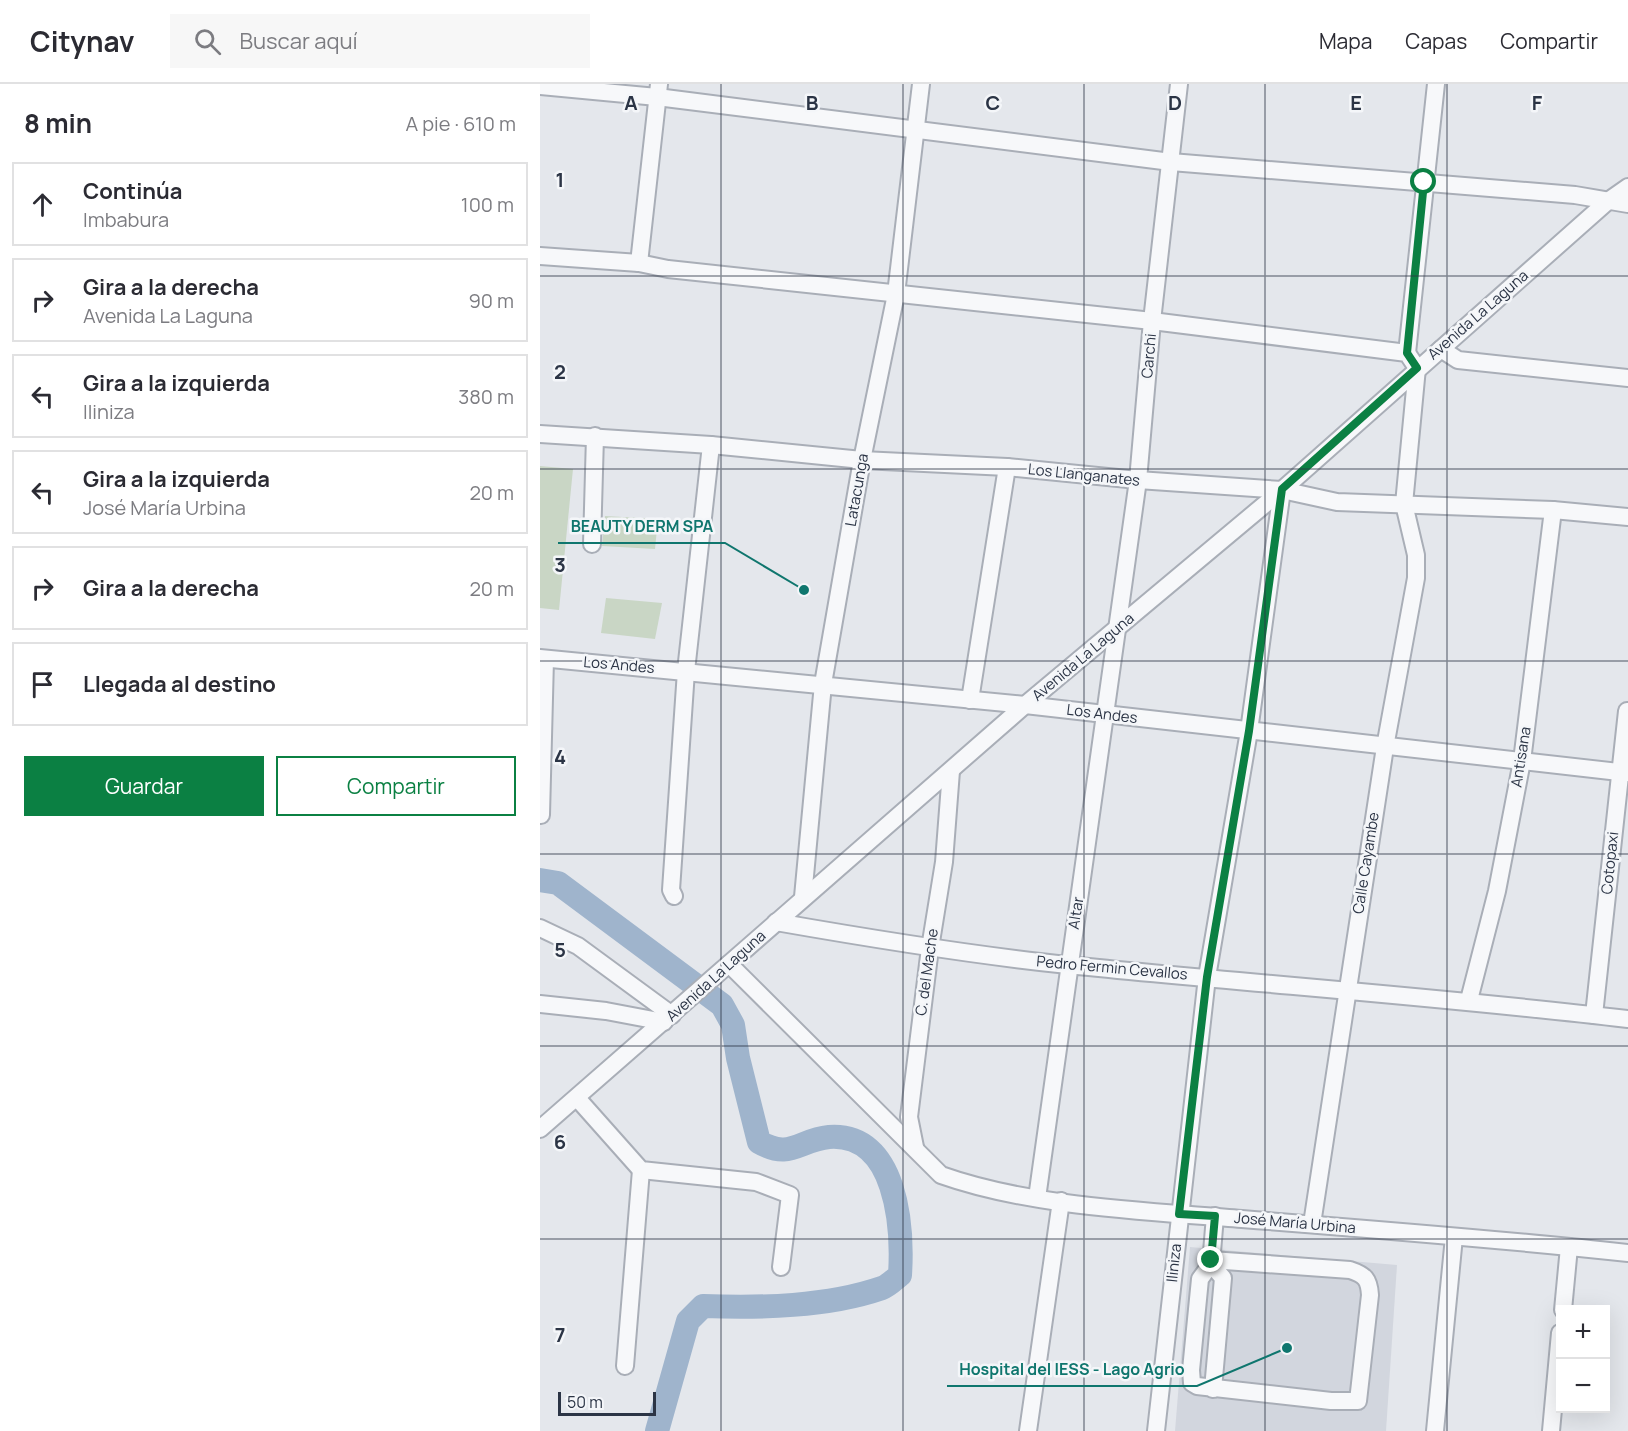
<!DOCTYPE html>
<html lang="es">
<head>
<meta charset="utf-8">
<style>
	body { margin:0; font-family:Manrope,sans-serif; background:#f7f7f7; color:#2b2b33 }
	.controls { position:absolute; right:18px; bottom:18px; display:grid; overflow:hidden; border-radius:0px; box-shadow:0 6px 24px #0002 }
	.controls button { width:54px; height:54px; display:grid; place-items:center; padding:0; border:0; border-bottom:2px solid #e1e1e2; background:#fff; color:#2b2b33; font:30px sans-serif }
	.scale { position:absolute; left:18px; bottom:15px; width:98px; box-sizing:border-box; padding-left:6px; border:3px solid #2b3445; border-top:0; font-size:16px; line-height:21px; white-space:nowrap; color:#2b3445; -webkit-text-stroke:4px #f4f6f9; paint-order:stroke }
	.stop { position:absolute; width:18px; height:18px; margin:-14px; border:4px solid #0b8043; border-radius:50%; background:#fff }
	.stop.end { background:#0b8043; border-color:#fff; box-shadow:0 2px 6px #0008 }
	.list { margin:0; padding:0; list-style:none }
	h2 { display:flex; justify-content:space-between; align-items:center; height:78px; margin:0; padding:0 24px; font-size:26px }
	h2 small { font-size:20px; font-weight:400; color:#7c7c81 }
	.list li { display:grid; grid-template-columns:39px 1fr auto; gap:18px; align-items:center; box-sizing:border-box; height:84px; margin:0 12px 12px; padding:0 12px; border:2px solid #e1e1e2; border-radius:0px }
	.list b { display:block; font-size:22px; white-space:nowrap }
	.list p { margin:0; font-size:20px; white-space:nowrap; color:#7c7c81 }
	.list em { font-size:20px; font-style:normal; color:#7c7c81 }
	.actions { display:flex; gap:12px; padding:18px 24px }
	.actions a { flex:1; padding:14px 0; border:2px solid #0b8043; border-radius:0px; text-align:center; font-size:21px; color:#0b8043 }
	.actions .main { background:#0b8043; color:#fff }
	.icon { flex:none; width:33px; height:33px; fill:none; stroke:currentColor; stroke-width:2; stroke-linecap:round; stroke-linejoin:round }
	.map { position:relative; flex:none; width:1088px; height:1347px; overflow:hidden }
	header { display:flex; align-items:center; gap:36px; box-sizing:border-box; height:84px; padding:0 30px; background:#fff; border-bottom:2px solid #e1e1e2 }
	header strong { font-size:28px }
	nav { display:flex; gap:33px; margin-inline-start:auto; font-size:21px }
	.search { width:420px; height:54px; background:#f7f7f7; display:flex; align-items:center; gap:15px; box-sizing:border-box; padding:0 21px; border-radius:0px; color:#7c7c81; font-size:22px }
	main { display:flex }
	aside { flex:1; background:#fff }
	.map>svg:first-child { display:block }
	.built { fill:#d2d6de }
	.green { fill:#c9d6c5 }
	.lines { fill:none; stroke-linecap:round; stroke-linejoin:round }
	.river { stroke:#9fb4cc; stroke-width:24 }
	.minor-casing { stroke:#a9aeb7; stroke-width:20 }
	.minor { stroke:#f7f8fa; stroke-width:16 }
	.route { stroke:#0b8043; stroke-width:8 }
	.grid { fill:none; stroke:#2b3445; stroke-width:1.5; stroke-opacity:0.55 }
	.labels { text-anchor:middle; stroke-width:5; stroke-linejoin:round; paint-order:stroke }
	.street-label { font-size:15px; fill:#2b3445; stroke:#f4f6f9 }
	.grid-label { font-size:20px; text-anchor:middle; font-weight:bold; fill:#2b3445; stroke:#f4f6f9; stroke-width:5; stroke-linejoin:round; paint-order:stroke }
	.leader { fill:none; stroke:#0f766e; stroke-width:2 }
	.callout-dot { fill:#0f766e; stroke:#f4f6f9; stroke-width:2 }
	.callout-label { font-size:16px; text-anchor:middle; font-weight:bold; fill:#0f766e; stroke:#f4f6f9; stroke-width:5; stroke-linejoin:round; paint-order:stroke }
</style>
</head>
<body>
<header>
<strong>Citynav</strong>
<div class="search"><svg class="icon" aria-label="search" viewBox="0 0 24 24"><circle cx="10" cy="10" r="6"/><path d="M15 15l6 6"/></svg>Buscar aquí</div>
<nav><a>Mapa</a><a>Capas</a><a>Compartir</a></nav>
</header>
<main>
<aside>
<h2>8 min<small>A pie · 610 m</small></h2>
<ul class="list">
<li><svg class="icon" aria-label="ahead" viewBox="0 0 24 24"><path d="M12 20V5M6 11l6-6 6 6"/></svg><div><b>Continúa</b><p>Imbabura</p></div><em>100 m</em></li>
<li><svg class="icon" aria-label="right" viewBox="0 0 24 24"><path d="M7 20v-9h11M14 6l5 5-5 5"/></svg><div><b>Gira a la derecha</b><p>Avenida La Laguna</p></div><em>90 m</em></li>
<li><svg class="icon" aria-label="left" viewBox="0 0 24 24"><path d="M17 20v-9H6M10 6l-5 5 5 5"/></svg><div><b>Gira a la izquierda</b><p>Iliniza</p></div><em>380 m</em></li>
<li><svg class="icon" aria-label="left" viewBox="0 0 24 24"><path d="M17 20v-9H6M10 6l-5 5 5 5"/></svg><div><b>Gira a la izquierda</b><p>José María Urbina</p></div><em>20 m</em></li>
<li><svg class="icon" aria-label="right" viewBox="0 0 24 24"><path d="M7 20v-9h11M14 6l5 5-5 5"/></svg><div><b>Gira a la derecha</b></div><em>20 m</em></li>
<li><svg class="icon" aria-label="arrive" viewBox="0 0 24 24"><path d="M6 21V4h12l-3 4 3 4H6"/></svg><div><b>Llegada al destino</b></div></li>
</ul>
<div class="actions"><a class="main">Guardar</a><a>Compartir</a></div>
</aside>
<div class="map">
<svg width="1088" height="1347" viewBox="0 0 1088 1347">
	<rect width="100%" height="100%" fill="#e4e7ec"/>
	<path class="built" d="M650,1163l207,18 -11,166h-211z"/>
	<g class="green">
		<path d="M0,382l33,3 -14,141 -19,-2z"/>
		<path d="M65,432l53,3 -3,30 -53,-3z"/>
		<path d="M66,514l56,5 -7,36 -54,-6z"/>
	</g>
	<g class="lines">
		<path class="river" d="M0,796l18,3 164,122 11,20 5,33 21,84c31,18 40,-2 70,-5 68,-5 74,90 71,138 -5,4 -12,11 -18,13 -55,19 -122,20 -179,18l-15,15 -31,110"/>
		<g class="minor-casing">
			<g id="minor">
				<path d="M0,2l117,11 514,65 404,33 53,9"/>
				<path d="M0,172l99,7 29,6 484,52 255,32 10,15 -13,136 12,51v23l-31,169 -73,477"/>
				<path d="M99,179l20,-179"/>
				<path d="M901,265l17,11 170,18"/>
				<path d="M867,269l29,-269"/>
				<path d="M0,350l171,11 151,15 145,7 131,13 144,10 55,12 216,8 75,7"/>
				<path d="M52,460l3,-108"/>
				<path d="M0,574l485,47 603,68"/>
				<path d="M430,616l37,-233"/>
				<path d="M1,731l4,-156"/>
				<path d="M134,812l-3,-6 15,-219 25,-226"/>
				<path d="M263,813l20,-213 39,-224 34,-166 25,-210"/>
				<path d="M236,838c97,17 194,33 292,43 187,19 374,32 560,54"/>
				<path d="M0,844l38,18 94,69"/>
				<path d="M189,880l212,211c90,32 205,36 301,44 129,10 258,20 386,34"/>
				<path d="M929,916l28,-109 25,-130 31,-251"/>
				<path d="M0,920l66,7 58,11"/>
				<path d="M1054,931l33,-304"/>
				<path d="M37,1014l64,72 115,12 34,13 -9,72"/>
				<path d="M0,1045l485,-424 257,-215 326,-289 20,-14"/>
				<path d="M375,1063l-6,-30 21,-169 14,-86 7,-91"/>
				<path d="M497,1114l101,-718 14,-159 27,-237"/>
				<path d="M671,1176l139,10c15,5 19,9 20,25l-12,106h-27l-134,-15 -5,-3 -1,-13 9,-91 11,-15 4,-48"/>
				<path d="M671,1180l12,14 -10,111"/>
				<path d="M1023,1226l6,-63"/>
				<path d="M85,1282l16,-196"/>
				<path d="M488,1347l33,-230"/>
				<path d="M616,1347l51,-454 42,-246 33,-241"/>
				<path d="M895,1347l19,-194"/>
				<path d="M1011,1347l9,-98"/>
			</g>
		</g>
		<use href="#minor" class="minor"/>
	</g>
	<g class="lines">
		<path class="route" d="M671,1176l4,-44 -36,-2 28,-237 42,-246 33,-242 135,-121 -10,-15 17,-171"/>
	</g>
	<path class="grid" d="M181,0v1347M363,0v1347M544,0v1347M725,0v1347M907,0v1347M0,192h1088M0,385h1088M0,577h1088M0,770h1088M0,962h1088M0,1155h1088"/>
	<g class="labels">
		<g class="street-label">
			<text transform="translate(938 231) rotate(-41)" y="5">Avenida La Laguna</text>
			<text transform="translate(609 272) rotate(-85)" y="5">Carchi</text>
			<text transform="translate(544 391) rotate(6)" y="5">Los Llanganates</text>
			<text transform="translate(317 406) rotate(-80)" y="5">Latacunga</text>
			<text transform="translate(543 573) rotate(-40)" y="5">Avenida La Laguna</text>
			<text transform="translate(79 581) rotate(5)" y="5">Los Andes</text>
			<text transform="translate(562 630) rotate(7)" y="5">Los Andes</text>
			<text transform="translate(981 673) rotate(-81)" y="5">Antisana</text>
			<text transform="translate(826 779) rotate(-81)" y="5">Calle Cayambe</text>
			<text transform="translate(1070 779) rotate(-84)" y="5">Cotopaxi</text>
			<text transform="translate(536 829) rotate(-81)" y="5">Altar</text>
			<text transform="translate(572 884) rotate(5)" y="5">Pedro Fermin Cevallos</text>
			<text transform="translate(387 888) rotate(-82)" y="5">C. del Mache</text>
			<text transform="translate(176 892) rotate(-42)" y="5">Avenida La Laguna</text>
			<text transform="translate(755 1139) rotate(5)" y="5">José María Urbina</text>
			<text transform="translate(634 1179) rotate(-84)" y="5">Iliniza</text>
		</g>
	</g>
	<g class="grid-label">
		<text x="91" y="26">A</text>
		<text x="272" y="26">B</text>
		<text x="453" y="26">C</text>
		<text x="635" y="26">D</text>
		<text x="816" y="26">E</text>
		<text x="997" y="26">F</text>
		<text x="20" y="103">1</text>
		<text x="20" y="295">2</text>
		<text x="20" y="488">3</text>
		<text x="20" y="680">4</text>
		<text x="20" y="873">5</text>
		<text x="20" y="1065">6</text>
		<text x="20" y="1258">7</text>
	</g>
	<path class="leader" d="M264 506L185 459H18M747 1264L657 1302H407"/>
	<g class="callout-dot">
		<circle cx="264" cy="506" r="6"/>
		<circle cx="747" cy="1264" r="6"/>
	</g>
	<g class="callout-label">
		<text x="102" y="448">BEAUTY DERM SPA</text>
		<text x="532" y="1291">Hospital del IESS - Lago Agrio</text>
	</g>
</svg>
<div class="controls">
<button>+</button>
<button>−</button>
</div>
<div class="scale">50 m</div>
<div class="stop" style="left:884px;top:98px"></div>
<div class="stop end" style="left:671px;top:1176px"></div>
</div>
</main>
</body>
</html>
